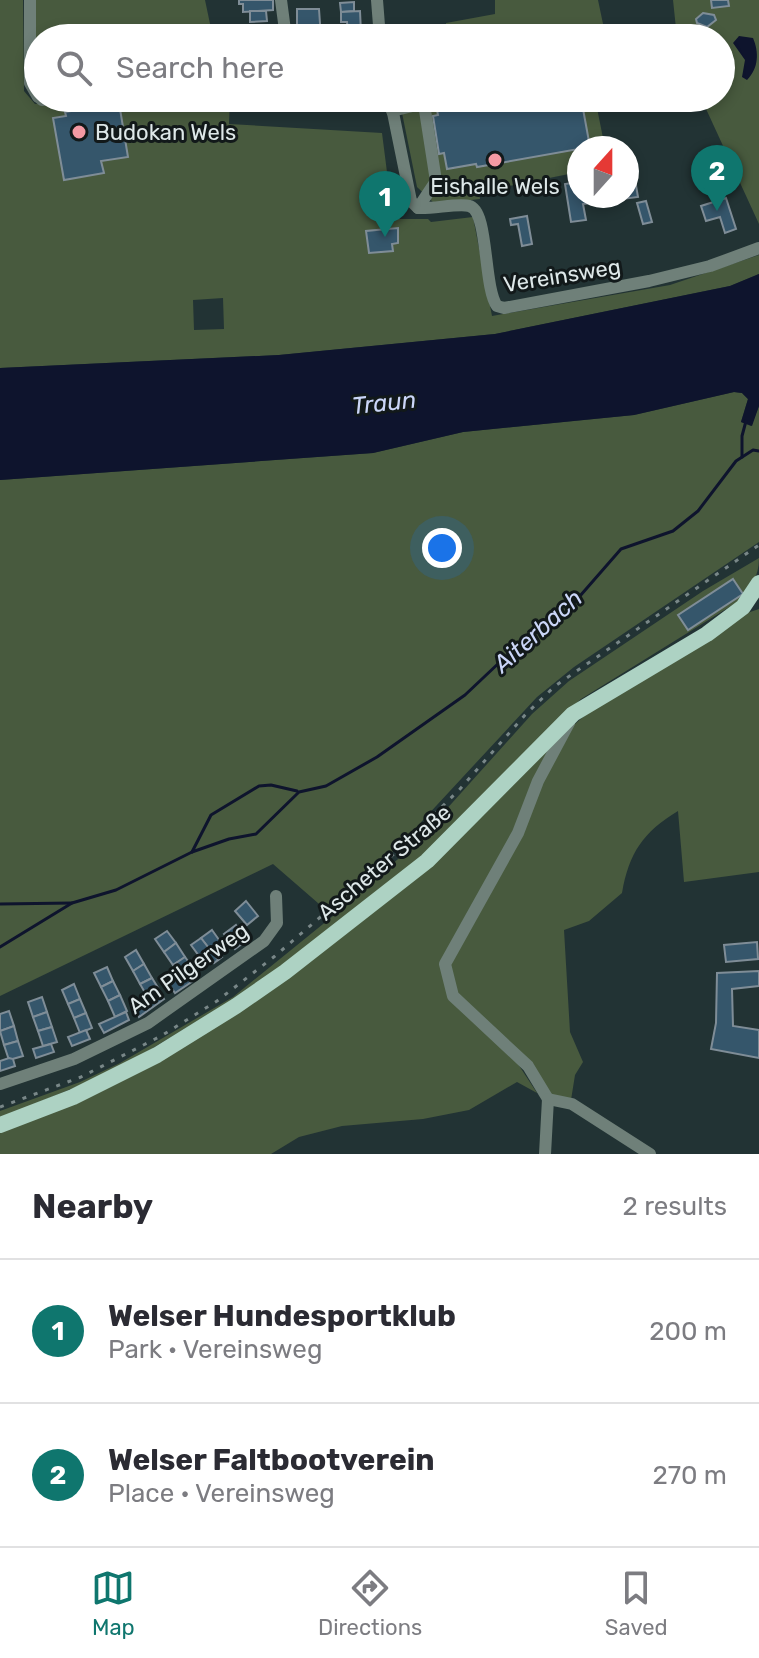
<!DOCTYPE html>
<html lang="en">
<head>
<meta charset="utf-8">
<style>
	body { margin:0; font-family:Rubik,sans-serif; background:#f7f7f7; color:#2b2b33 }
	.compass { position:absolute; left:567px; top:136px; width:72px; height:72px; border-radius:50%; background:#fff; box-shadow:0 4px 12px #0003; rotate:21deg }
	.you { position:absolute; left:442px; top:548px; width:28px; height:28px; margin:-20px; border:6px solid #fff; border-radius:50%; background:#1a73e8; box-shadow:0 0 0 12px #1a73e833 }
	.badge { display:grid; place-items:center; width:52px; height:52px; border-radius:50%; background:#0f766e; color:#fff; font-size:26px; font-weight:700 }
	.pin { position:absolute; translate:-50% -66px; filter:drop-shadow(0 2px 4px #0008) }
	.pin::after { content:''; position:absolute; top:42px; width:28px; height:24px; background:inherit; clip-path:polygon(0 0,100% 0,50% 100%) }
	.list { margin:0; padding:0; list-style:none }
	h2 { display:flex; justify-content:space-between; align-items:center; height:104px; margin:0; padding:0 32px; font-size:34px }
	h2 small { font-size:26px; font-weight:400; color:#7c7c81 }
	.list li { display:grid; grid-template-columns:52px 1fr auto; gap:24px; align-items:center; box-sizing:border-box; height:144px; padding:0 32px; border-top:2px solid #e1e1e2 }
	.list b { display:block; font-size:30px; white-space:nowrap }
	.list p { margin:0; font-size:26px; white-space:nowrap; color:#7c7c81 }
	.list em { font-size:26px; font-style:normal; color:#7c7c81 }
	.icon { flex:none; width:44px; height:44px; fill:none; stroke:currentColor; stroke-width:2; stroke-linecap:round; stroke-linejoin:round }
	.map { position:relative; flex:none; width:759px; height:1154px; overflow:hidden }
	.search { position:absolute; background:#fff; box-shadow:0 4px 12px #0003; left:24px; right:24px; top:24px; height:88px; display:flex; align-items:center; gap:20px; box-sizing:border-box; padding:0 28px; border-radius:44px; color:#7c7c81; font-size:30px }
	.sheet { height:392px; background:#fff }
	nav { display:flex; justify-content:space-around; align-items:center; box-sizing:border-box; height:112px; border-top:2px solid #e1e1e2; background:#fff; font-size:22px; color:#7c7c81 }
	nav a { display:grid; justify-items:center; gap:4px }
	nav .on { color:#0f766e }
	.map>svg:first-child { display:block }
	.green { fill:#485a3e; fill-rule:evenodd }
	.water { fill:#0e142d }
	.lines { fill:none; stroke-linecap:round; stroke-linejoin:round }
	.stream { stroke:#0e142d; stroke-width:3 }
	.building { fill:#35566b; stroke:#7f8d97; stroke-width:2 }
	.minor { stroke:#6f8079; stroke-width:12 }
	.major { stroke:#add2c3; stroke-width:16 }
	.rail { stroke:#798788; stroke-width:3; stroke-dasharray:4 8; stroke-linecap:butt }
	.poi-dot { fill:#f49aa4; stroke:#12191a; stroke-width:3 }
	.labels { text-anchor:middle; stroke-width:6; stroke-linejoin:round; paint-order:stroke }
	.poi-label { font-size:22px; fill:#dee8e9; stroke:#12191a; text-anchor:start }
	.street-label { font-size:22px; fill:#dee8e9; stroke:#12191a }
	.water-label { font-size:24px; font-style:italic; fill:#cbd6f8; stroke:#12191a }
</style>
</head>
<body>
<div class="map">
<svg width="759" height="1154" viewBox="0 0 759 1154">
	<rect width="100%" height="100%" fill="#223334"/>
	<g class="green">
		<path d="M0,0h23l1,91 11,13 46,-6h149l-1,26 153,9 11,86h35l3,3 42,-5 19,99 178,-31 89,-30v19l-29,12 -235,48 -216,21 -279,13zM223,298l1,31 -30,1 -1,-30z"/>
		<path d="M35,0h170l8,38h-175v49l-4,-10z"/>
		<path d="M495,0h103l8,38h-219l59,-10v-5l49,-9z"/>
		<path d="M673,0h86v224l-58,-126h20v-60h-44z"/>
		<path d="M399,98h196l10,50h-26v24l-100,20 1,7 -45,5 -18,-17z"/>
		<path d="M734,392l8,1 6,6 -7,23 10,4 8,-20v136l-185,125 -37,30 -138,149 -73,64 -53,-46 -273,132v-516l373,-27 90,-21 171,-17z"/>
		<path d="M759,558c0,19 -8,29 -20,43l-158,98 -40,37 -105,109 -168,133 -153,93 -115,47v-7l80,-29 40,-19 113,-66 116,-94 68,-61 115,-128 37,-33 134,-90z"/>
		<path d="M759,609v263l-75,10 -6,-71c-35,21 -49,42 -56,82l-33,28 -25,9 6,102 13,30 -8,13 -4,25 -21,-6 -32,-30 19,29 -20,-11 -48,28 -46,9 -81,7 -43,11 -28,17h-271v-23l253,-128 345,-299 146,-90z"/>
	</g>
	<g class="water">
		<path d="M739,36l14,2c6,14 6,30 -6,42l-5,-3 3,-17 -12,-17z"/>
		<path d="M759,274v132l-7,20 -11,-4 7,-23 -6,-6 -8,-1 -100,23 -171,17 -90,21 -373,27v-112l279,-13 216,-21 235,-48z"/>
	</g>
	<g class="lines">
		<g class="stream">
			<path d="M742,457v-21l4,-15"/>
			<path d="M192,852l19,-37 48,-29 12,-1 26,6"/>
			<path d="M0,904l72,-1"/>
			<path d="M0,947l72,-44 44,-13 76,-38 37,-13 27,-5 43,-42 27,-6 51,-29 88,-62 36,-34 39,-32 26,-17 55,-63 52,-18 25,-20 38,-50 17,-11 6,1"/>
		</g>
	</g>
	<g class="building">
		<path d="M239,0h34v10l-30,2v-8h-4z"/>
		<path d="M711,0h17l1,6 -17,2z"/>
		<path d="M354,2v9l-13,1 -1,-9z"/>
		<path d="M297,9h22l2,29h-24z"/>
		<path d="M250,11h16l1,10 -17,1z"/>
		<path d="M360,11l1,22h-13l-1,-11h-6v-10z"/>
		<path d="M703,13l11,2 2,5 -9,7 -10,-4 -1,-4z"/>
		<path d="M276,28l1,10h-20l-1,-7z"/>
		<path d="M491,31l1,7h-19l-1,-5z"/>
		<path d="M464,98h117l9,49 -113,20 -1,-3 -29,5 -3,-16 -5,1 -6,-38 5,-1 -2,-10 12,-2 1,5 16,-3z"/>
		<path d="M119,103l9,54 -27,4 3,12 -40,7 -11,-62 13,-2 -1,-4z"/>
		<path d="M634,174l4,23 -55,7 3,16 -15,2 -6,-38 14,-2v14h48v-21z"/>
		<path d="M726,198l10,31 -11,4 -5,-16 -14,4 -5,-15z"/>
		<path d="M646,201l6,21 -9,2 -6,-21z"/>
		<path d="M527,216l5,28 -10,2 -4,-22 -7,1 -1,-6z"/>
		<path d="M398,228v15l-6,1 1,7 -24,2 -3,-22z"/>
		<path d="M733,579l10,15 -55,36 -10,-15z"/>
		<path d="M246,901l12,15 -11,9 -12,-14z"/>
		<path d="M236,925l11,15 -12,9 -11,-15z"/>
		<path d="M212,930l10,14 -6,5 6,8 -4,3 -17,-22z"/>
		<path d="M167,931l9,12 -12,9 -9,-13z"/>
		<path d="M201,938l17,22 -4,3 -6,-8 -6,5 -11,-15z"/>
		<path d="M757,942l1,17 -32,3 -2,-17z"/>
		<path d="M176,943l9,14 -12,8 -9,-13z"/>
		<path d="M136,950l8,14 -11,7 -8,-14z"/>
		<path d="M185,957l9,12 -12,9 -9,-13z"/>
		<path d="M144,964l8,14 -12,6 -7,-13z"/>
		<path d="M107,967l6,14 -12,6 -7,-14z"/>
		<path d="M759,971v15l-27,3 1,37 26,4v28l-48,-9 5,-26 1,-50z"/>
		<path d="M188,973l5,8 -18,12 -6,-9z"/>
		<path d="M152,978l8,13 -12,7 -8,-14z"/>
		<path d="M113,981l7,14 -12,6 -7,-14z"/>
		<path d="M74,984l6,15 -12,5 -6,-14z"/>
		<path d="M159,992l5,7 -25,18 -5,-11z"/>
		<path d="M120,995l7,16 -12,6 -7,-16z"/>
		<path d="M42,997l5,15 -14,5 -5,-15z"/>
		<path d="M80,999l6,14 -12,5 -6,-14z"/>
		<path d="M9,1011l5,15 -14,5v-17z"/>
		<path d="M47,1012l5,15 -14,4 -5,-14z"/>
		<path d="M126,1012l3,8 -25,13 -5,-9z"/>
		<path d="M86,1013l6,15 -12,5 -6,-15z"/>
		<path d="M14,1026l4,15 -14,4 -4,-14z"/>
		<path d="M52,1027l5,15 -14,4 -5,-15z"/>
		<path d="M86,1030l4,9 -18,7 -4,-9z"/>
		<path d="M18,1041l5,15 -14,4 -5,-15z"/>
		<path d="M51,1044l3,8 -18,6 -3,-9z"/>
		<path d="M9,1058l4,1 2,7 -15,5v-10z"/>
	</g>
	<g class="lines">
		<g class="minor">
			<path d="M30,0v83l8,14"/>
			<path d="M281,0l5,38"/>
			<path d="M377,0l3,38"/>
			<path d="M40,98l2,2 29,-2"/>
			<path d="M390,98l21,103 7,7c15,1 41,-5 51,-2 20,4 14,80 28,100l7,2 145,-27 61,-15 49,-18"/>
			<path d="M392,111l53,-13"/>
			<path d="M418,208l18,-27 -12,-77"/>
			<path d="M0,1084l74,-25 74,-36 116,-82 13,-18 -1,-27"/>
			<path d="M548,1099l-20,-33 -75,-70 -8,-32 73,-131 20,-52 31,-58"/>
			<path d="M548,1099l24,5 78,50"/>
			<path d="M545,1154l3,-55"/>
		</g>
		<path class="major" d="M0,1125l73,-28 84,-42 79,-49 49,-34 142,-111 146,-147 134,-80 36,-27 16,-24"/>
		<path class="rail" d="M0,1107l81,-30 80,-41 56,-35 58,-45 120,-103 65,-64 65,-74 30,-29 204,-141"/>
	</g>
	<g class="poi-dot">
		<circle cx="79" cy="132" r="8"/>
		<circle cx="495" cy="160" r="8"/>
	</g>
	<g class="labels">
		<g class="poi-label">
			<text x="95" y="140">Budokan Wels</text>
			<text x="495" y="194" text-anchor="middle">Eishalle Wels</text>
		</g>
		<g class="street-label">
			<text transform="translate(562 275) rotate(-9)" y="8">Vereinsweg</text>
			<text transform="translate(384 862) rotate(-40)" y="8">Ascheter Straße</text>
			<text transform="translate(188 968) rotate(-35)" y="8">Am Pilgerweg</text>
		</g>
		<g class="water-label">
			<text transform="translate(384 403) rotate(-6)" y="8">Traun</text>
			<text transform="translate(538 631) rotate(-42)" y="8">Aiterbach</text>
		</g>
	</g>
</svg>
<svg class="compass" viewBox="-18 -18 36 36"><path d="M0-13l5 13h-10z" fill="#e53935"/><path d="M0 13l5-13h-10z" fill="#7c7c81"/></svg>
<div class="you"></div>
<div class="pin badge" style="left:385px;top:237px">1</div>
<div class="pin badge" style="left:717px;top:211px">2</div>
<div class="search"><svg class="icon" aria-label="search" viewBox="0 0 24 24"><circle cx="10" cy="10" r="6"/><path d="M15 15l6 6"/></svg>Search here</div>
</div>
<section class="sheet">
<h2>Nearby<small>2 results</small></h2>
<ul class="list">
<li><span class="badge">1</span><div><b>Welser Hundesportklub</b><p>Park · Vereinsweg</p></div><em>200 m</em></li>
<li><span class="badge">2</span><div><b>Welser Faltbootverein</b><p>Place · Vereinsweg</p></div><em>270 m</em></li>
</ul>
</section>
<nav>
<a class="on"><svg class="icon" aria-label="map" viewBox="0 0 24 24"><path d="M3 6l6-2 6 2 6-2v14l-6 2-6-2-6 2zM9 4v14M15 6v14"/></svg>Map</a>
<a><svg class="icon" aria-label="directions" viewBox="0 0 24 24"><path d="M12 3l9 9-9 9-9-9zM9 14v-3h6M13 9l2 2-2 2"/></svg>Directions</a>
<a><svg class="icon" aria-label="saved" viewBox="0 0 24 24"><path d="M7 4h10v16l-5-4-5 4z"/></svg>Saved</a>
</nav>
</body>
</html>
